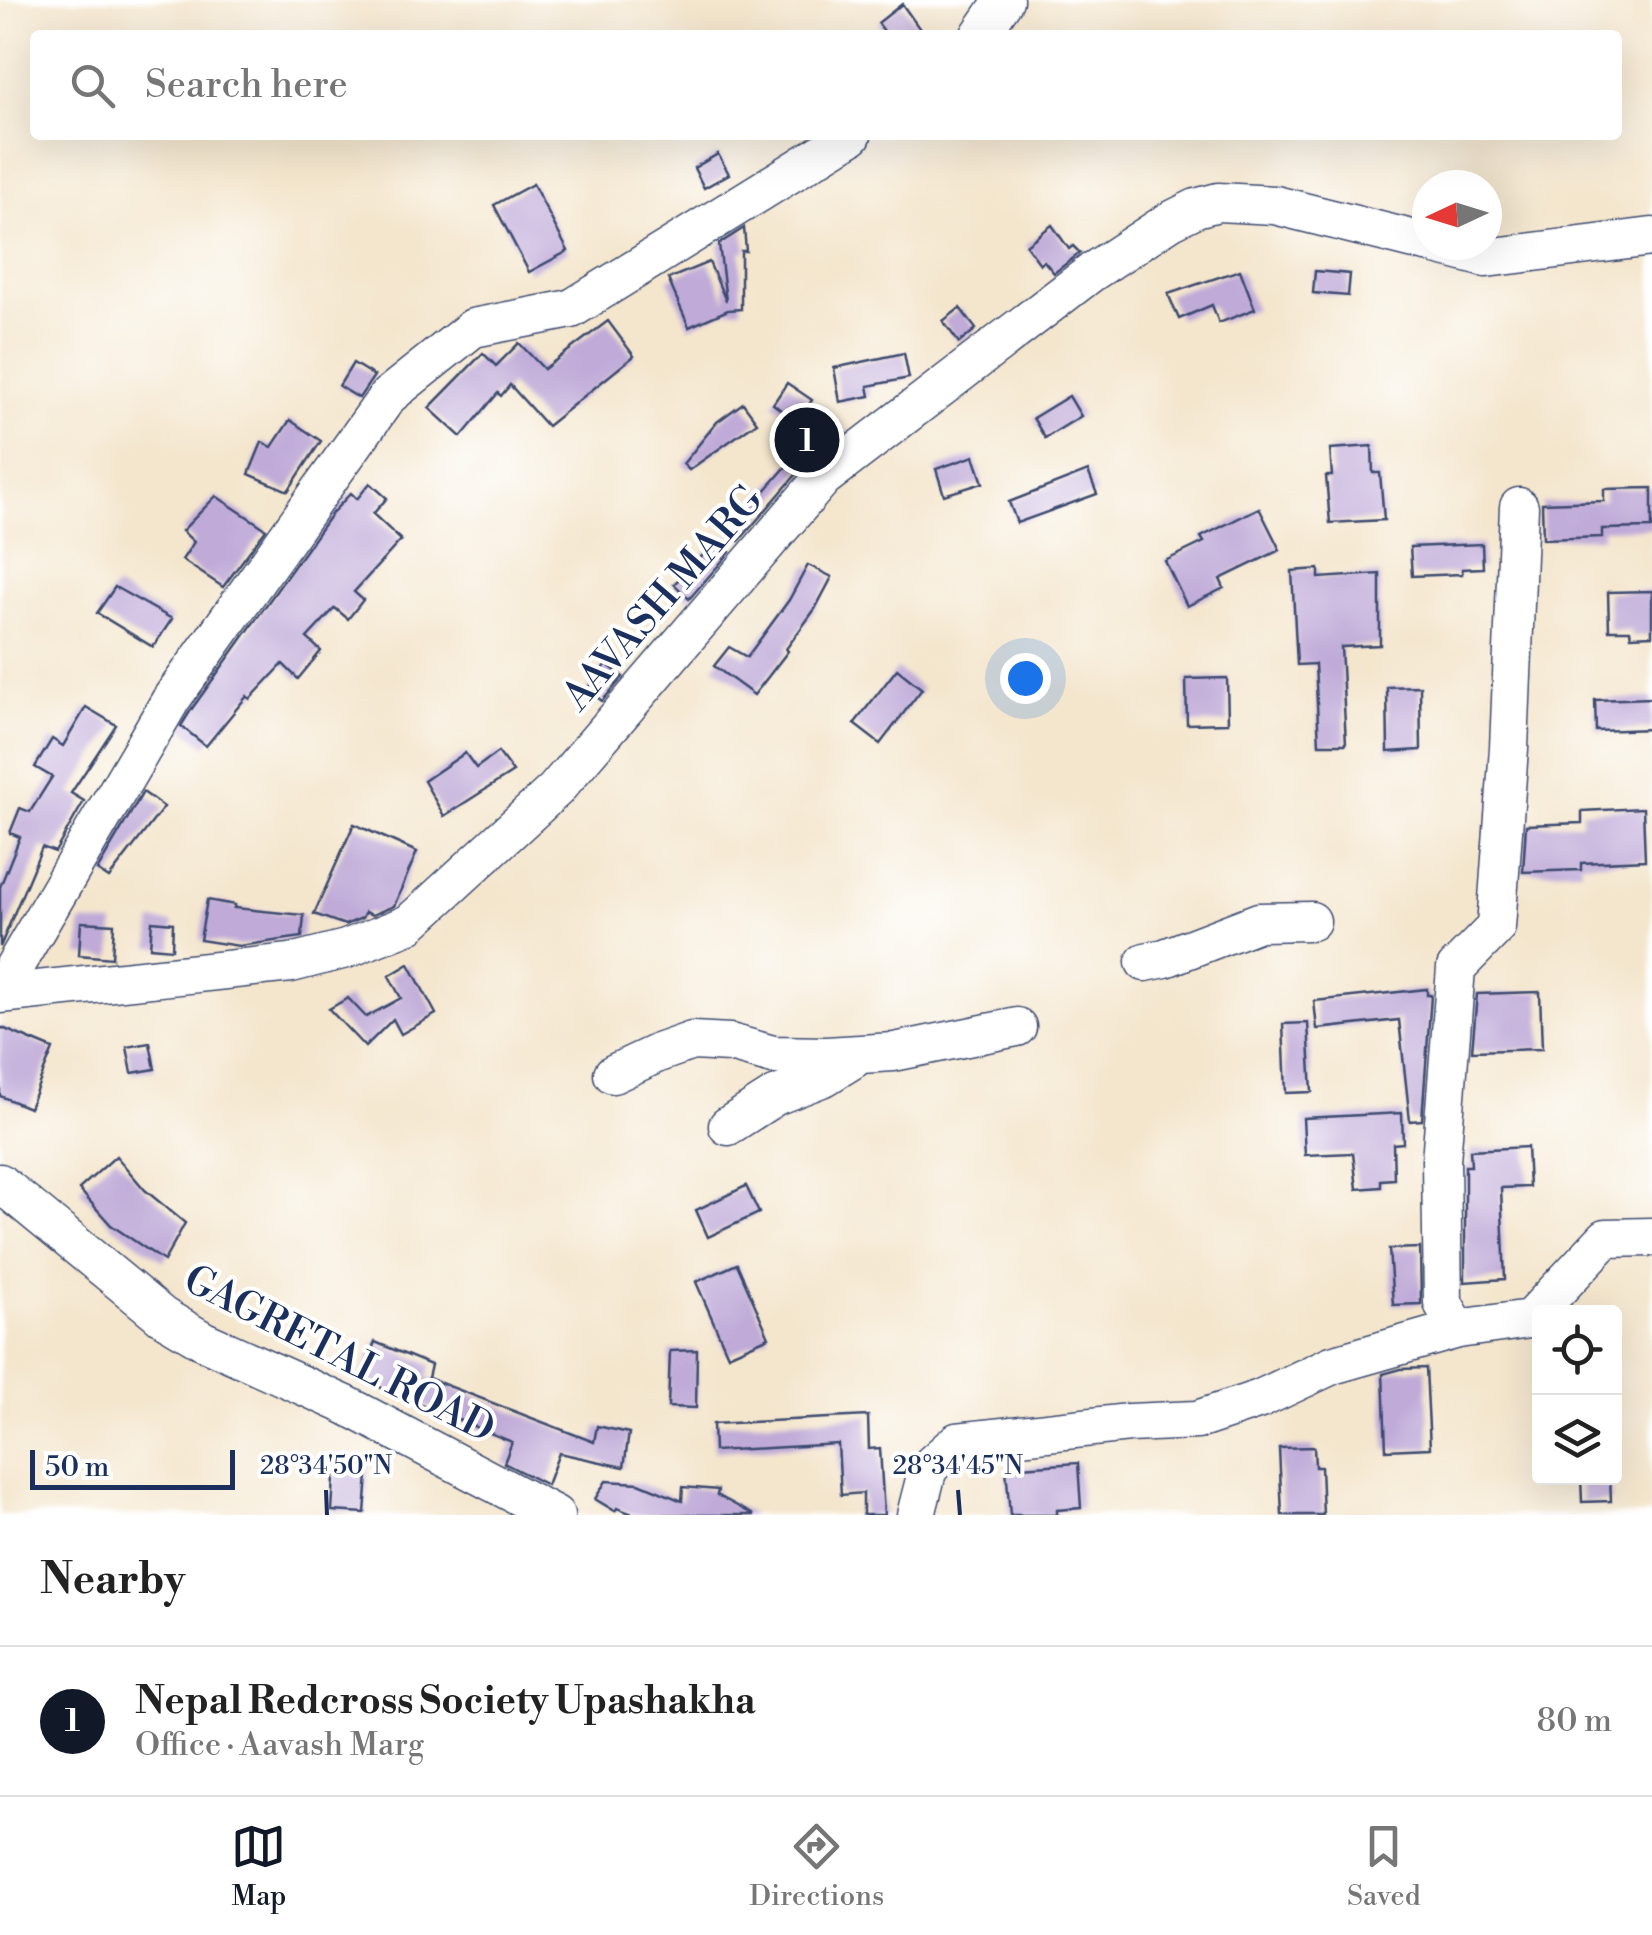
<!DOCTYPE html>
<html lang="en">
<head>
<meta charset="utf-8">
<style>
	body { margin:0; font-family:"Libre Bodoni",serif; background:#f2f2f2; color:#222 }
	.controls { position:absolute; right:30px; bottom:30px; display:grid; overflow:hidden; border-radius:10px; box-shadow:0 10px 40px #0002 }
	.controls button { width:90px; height:90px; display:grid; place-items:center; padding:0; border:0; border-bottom:2px solid #e0e0e0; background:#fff; color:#222; font:50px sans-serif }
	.compass { position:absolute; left:1412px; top:170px; width:90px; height:90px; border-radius:50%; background:#fff; box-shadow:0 10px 40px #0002; rotate:266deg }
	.scale { position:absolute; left:30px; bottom:25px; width:205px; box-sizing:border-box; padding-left:10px; border:5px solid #1b2f5e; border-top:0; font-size:28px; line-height:35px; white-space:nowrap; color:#1b2f5e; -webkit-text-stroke:8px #fff; paint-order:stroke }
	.you { position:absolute; left:1025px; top:678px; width:35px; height:35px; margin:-25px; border:8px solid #fff; border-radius:50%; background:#1a73e8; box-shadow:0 0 0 15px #1a73e833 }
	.badge { display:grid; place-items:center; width:65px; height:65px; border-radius:50%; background:#111827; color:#fff; font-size:32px; font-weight:700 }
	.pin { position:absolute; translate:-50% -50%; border:5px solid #fff; box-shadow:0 2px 10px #0006 }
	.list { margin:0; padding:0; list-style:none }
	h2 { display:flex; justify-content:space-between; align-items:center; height:130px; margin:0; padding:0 40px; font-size:42px }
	h2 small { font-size:32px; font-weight:400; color:#767676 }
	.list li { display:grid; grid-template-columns:65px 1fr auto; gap:30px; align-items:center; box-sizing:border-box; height:150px; padding:0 40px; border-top:2px solid #e0e0e0 }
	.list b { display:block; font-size:38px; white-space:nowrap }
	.list p { margin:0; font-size:32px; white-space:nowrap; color:#767676 }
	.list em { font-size:32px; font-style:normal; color:#767676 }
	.icon { flex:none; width:55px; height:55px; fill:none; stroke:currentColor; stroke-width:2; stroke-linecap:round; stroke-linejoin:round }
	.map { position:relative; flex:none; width:1652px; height:1515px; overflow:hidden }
	.search { position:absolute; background:#fff; box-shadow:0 10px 40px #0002; left:30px; right:30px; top:30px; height:110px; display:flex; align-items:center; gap:25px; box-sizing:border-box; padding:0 35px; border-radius:10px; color:#767676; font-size:38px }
	.sheet { height:280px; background:#fff }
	nav { display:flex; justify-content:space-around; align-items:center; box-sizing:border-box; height:140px; border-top:2px solid #e0e0e0; background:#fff; font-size:28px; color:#767676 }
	nav a { display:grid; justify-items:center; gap:5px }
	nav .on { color:#111827 }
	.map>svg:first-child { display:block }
	.building { fill:#bfaad8 }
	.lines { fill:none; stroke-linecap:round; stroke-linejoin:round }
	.minor-casing { stroke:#3c4a6f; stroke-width:41 }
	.minor { stroke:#fff; stroke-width:38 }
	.ticks { fill:none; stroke:#1b2f5e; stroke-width:4 }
	.labels { text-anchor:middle; stroke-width:8; stroke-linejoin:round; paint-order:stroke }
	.street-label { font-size:40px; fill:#1b2f5e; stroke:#fff }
	.ticks-label { font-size:25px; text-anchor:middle; fill:#1b2f5e; stroke:#fff; stroke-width:8; stroke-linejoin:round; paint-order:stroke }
</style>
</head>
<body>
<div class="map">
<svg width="1652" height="1515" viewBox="0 0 1652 1515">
	<rect width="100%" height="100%" fill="#fff"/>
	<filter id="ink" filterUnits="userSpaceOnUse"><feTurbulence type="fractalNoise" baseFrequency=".01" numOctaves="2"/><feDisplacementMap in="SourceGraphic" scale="20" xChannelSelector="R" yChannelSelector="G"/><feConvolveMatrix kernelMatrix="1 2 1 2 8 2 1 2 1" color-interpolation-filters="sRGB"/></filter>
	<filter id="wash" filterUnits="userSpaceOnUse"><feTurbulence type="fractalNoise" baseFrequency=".0048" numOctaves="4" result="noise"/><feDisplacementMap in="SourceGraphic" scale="40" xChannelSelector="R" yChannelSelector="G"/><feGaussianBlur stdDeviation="2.25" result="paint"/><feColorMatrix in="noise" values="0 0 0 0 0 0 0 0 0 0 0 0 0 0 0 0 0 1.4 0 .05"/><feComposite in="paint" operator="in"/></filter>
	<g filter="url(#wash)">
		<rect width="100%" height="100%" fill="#f4e6cd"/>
		<g id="blocks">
			<g class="building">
				<path d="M902,4l22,31h-37l-9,-12z"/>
				<path d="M718,154l11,20 -25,14 -10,-20z"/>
				<path d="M533,184l35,67 -39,21 -35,-67z"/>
				<path d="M1052,225l17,24 4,-3 7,7 -26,20 -10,-12 -4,3 -14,-19z"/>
				<path d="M744,228l2,23h-5v58l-13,1 -39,17 -21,-48 41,-17 17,39 -7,-57z"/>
				<path d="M1240,270l15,39 -36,14 -7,-18 -33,14 -11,-25z"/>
				<path d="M1315,271l35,3 -2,22 -35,-3z"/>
				<path d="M960,308l16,21 -17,14 -16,-22z"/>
				<path d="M608,321l26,35 -87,70 -37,-41 -9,11 -3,-3 -37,44 -32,-29 54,-55 13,13 23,-23 25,26z"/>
				<path d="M904,353l5,25 -41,8 2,10 -30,6 -6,-34z"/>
				<path d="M353,363l21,13 -15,22 -20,-12z"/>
				<path d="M787,383l25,17 -15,22 -24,-18z"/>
				<path d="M1069,396l12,20 -36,22 -12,-20z"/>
				<path d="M743,403l14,19 -68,48 -6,-6 34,-42z"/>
				<path d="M290,420l31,21 -33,50 -39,-17 13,-32 10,5z"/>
				<path d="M1372,446l1,27h7l4,47 -54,3 -4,-47h6l-2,-27z"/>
				<path d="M974,456l9,27 -39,12 -8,-26z"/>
				<path d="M791,461l10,8 -62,72 -10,-9z"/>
				<path d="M1088,471l9,23 -80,29 -8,-21z"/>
				<path d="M370,483l17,15 -14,16 28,26 -47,52 9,8 -15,19 -13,-11 -28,30 14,13 -23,28 -15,-15 -33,35 -3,-3 -41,50 -25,-20 10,-16 141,-197 19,-20 6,6z"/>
				<path d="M1652,488v40l-50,1v8l-59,2 -1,-36 62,-2v-12z"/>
				<path d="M216,496l50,33 -43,58 -41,-27 12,-18 -12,-11z"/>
				<path d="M1259,508l21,42 -60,29 4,9 -37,18 -22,-45 39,-19 -3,-5z"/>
				<path d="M718,540l12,12 -41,47 -15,-15z"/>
				<path d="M1482,544l1,24 -21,1v5l-50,2 -2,-29z"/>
				<path d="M808,565l24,12 -17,32 -29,40 2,2 -34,44 -40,-29 15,-19 18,10 42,-57z"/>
				<path d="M1319,569v9l61,-4v71l-39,2 5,97h-27l-4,-80 -18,1 -5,-94z"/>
				<path d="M115,587l57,32 -19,28 -56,-34z"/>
				<path d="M1652,591v44l-21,1 -1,-6h-21l-1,-38z"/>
				<path d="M607,664l16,13 -21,24 -15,-12z"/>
				<path d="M897,669l25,20 -42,55 -26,-20z"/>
				<path d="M1227,678l1,45 -41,1 -1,-45z"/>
				<path d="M1420,686l1,64 -33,2 -1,-65z"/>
				<path d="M1652,698v31l-56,2 -1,-31z"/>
				<path d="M86,707l30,18 -45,68 13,8 -29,51 -13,-5 -42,100v-60l20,-50 -10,-4 10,-25 10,4 22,-35 -17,-10 17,-28 11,7z"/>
				<path d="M498,752l15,20 -69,44 -20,-35 41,-28 11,15z"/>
				<path d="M143,792l21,15 -55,71 -12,-8z"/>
				<path d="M1643,808l2,52 -64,3v7l-58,2 3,-47 56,-2v-12z"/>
				<path d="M354,824l63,28 -23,54 -22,9 -7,-3 -3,6 -17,7 -31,-11z"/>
				<path d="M207,900l28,5 -1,3 70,7 -2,22 -63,9 -39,-6z"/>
				<path d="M152,921l21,2 -1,26 -22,-2z"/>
				<path d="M81,922l33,2 -2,34 -33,-3z"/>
				<path d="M409,964l27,50 -35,20 -8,-15 -28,28 -36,-38 19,-11 18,19 35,-19 -12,-22z"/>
				<path d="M1427,989v6h4l-9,125 -12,1 -11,-101 -82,9 -3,-28z"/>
				<path d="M1540,992l2,57 -70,2 5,-57z"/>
				<path d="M1308,1023l4,69 -26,1 -3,-69z"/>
				<path d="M0,1027l53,22 -24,59 -29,-12z"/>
				<path d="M150,1043l5,26 -23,4 -5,-26z"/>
				<path d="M1402,1113l1,30 -10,1 1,35 -13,1v7l-24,2 -4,-36 -48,2 -2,-37z"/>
				<path d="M1527,1147l2,40 -28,1 4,91 -40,3v-116h6l-1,-16z"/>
				<path d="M116,1156l29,34 40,33 -21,38 -53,-36 -32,-36z"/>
				<path d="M746,1186l13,27 -51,24 -12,-27z"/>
				<path d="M1420,1248l1,56 -28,1 -4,-56z"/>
				<path d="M737,1264l32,73 -41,18 -32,-73z"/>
				<path d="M375,1342l56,23 -3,13 166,64 3,-16 32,7 -5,34 -65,-14 -12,32 -43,-22 8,-21 -152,-63z"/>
				<path d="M697,1350l-1,58 -28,-1 2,-56z"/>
				<path d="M1426,1368l4,80 -44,2 -3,-76 18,-5z"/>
				<path d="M868,1416l1,33 11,-1 4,67h-21v-22l-22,2 -3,-51 -124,7 -1,-27z"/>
				<path d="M1314,1447l1,20h6l2,48h-41l-3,-67z"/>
				<path d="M335,1460l34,2 -4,51 -33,-2z"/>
				<path d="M1078,1463l3,45 -24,2v5h-47l-4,-47z"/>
				<path d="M1581,1478h29l1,23 -29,1z"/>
				<path d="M606,1481l33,2 43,18 1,-14 35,3 -1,5 37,20h-119l-18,-7 -2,3 -20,-12z"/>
			</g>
		</g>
	</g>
	<g filter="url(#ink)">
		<use href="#blocks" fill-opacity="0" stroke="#3c4a6f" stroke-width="2.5"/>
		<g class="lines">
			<g class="minor-casing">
				<g id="minor">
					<path d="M980,35l24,-35"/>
					<path d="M1436,245l50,13 166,-21"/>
					<path d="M1145,962l20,-4 94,-36 52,-1"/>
					<path d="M0,991l172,-293 216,-302 85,-68 98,-19 281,-174"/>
					<path d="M0,994l291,-31 55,-14 63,-25 146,-134 268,-312 269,-206 78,-51 26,-13 22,-6 57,3 152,38"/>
					<path d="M613,1074l45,-21 34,-12 38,2 43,12 53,1 68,-4 123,-25"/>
					<path d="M728,1126l47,-30 49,-19 29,-18"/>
					<path d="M0,1183l162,133 42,25 142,64 209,110"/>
					<path d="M1458,1329l-15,-26 -2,-142 15,-193 40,-41 13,-179 10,-241"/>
					<path d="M916,1515l12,-47 29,-26 172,-19 68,-3 63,-21 72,-34 126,-36 72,-10 76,-81 46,-1"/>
				</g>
			</g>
			<use href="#minor" class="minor"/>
		</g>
	</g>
	<path class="ticks" d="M326,1490l1,25M958,1490l2,25"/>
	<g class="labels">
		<g class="street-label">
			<text transform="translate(662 597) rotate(-49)" y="14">AAVASH MARG</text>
			<text transform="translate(340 1353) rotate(27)" y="14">GAGRETAL ROAD</text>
		</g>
	</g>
	<g class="ticks-label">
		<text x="326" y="1474">28°34'50"N</text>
		<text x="958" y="1474">28°34'45"N</text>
	</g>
</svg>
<div class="controls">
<button><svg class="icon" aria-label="locate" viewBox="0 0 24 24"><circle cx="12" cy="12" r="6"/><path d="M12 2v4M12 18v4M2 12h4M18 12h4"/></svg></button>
<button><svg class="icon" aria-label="layers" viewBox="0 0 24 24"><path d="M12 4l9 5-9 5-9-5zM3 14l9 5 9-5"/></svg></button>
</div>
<svg class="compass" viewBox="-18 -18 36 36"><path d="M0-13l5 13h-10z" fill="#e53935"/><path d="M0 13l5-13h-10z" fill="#767676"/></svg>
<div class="scale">50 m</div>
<div class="you"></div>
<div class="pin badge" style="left:807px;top:440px">1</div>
<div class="search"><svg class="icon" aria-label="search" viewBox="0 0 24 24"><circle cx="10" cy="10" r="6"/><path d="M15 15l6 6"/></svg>Search here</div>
</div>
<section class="sheet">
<h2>Nearby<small></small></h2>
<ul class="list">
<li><span class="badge">1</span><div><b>Nepal Redcross Society Upashakha</b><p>Office · Aavash Marg</p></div><em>80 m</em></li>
</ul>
</section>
<nav>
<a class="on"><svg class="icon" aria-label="map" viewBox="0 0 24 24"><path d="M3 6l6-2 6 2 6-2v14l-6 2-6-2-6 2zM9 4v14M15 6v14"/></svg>Map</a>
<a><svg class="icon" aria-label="directions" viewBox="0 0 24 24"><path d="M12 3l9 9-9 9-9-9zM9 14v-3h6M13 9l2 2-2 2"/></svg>Directions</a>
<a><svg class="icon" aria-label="saved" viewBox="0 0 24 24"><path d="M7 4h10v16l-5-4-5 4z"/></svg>Saved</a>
</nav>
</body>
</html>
